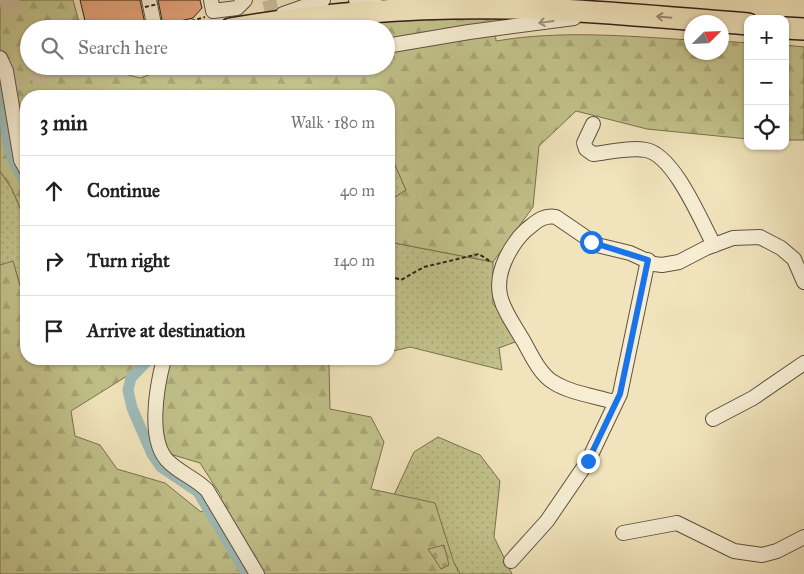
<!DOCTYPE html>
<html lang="en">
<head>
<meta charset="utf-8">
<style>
	body { margin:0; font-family:"IM FELL Great Primer",serif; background:#f2f2f2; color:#222 }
	.controls { position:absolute; right:15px; top:15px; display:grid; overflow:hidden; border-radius:10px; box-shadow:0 1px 4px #0004 }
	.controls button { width:45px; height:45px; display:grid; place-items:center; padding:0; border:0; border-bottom:1px solid #e0e0e0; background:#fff; color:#222; font:25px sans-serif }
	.compass { position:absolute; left:684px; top:15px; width:45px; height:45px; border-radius:50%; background:#fff; box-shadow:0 1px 4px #0004; rotate:66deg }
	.stop { position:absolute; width:15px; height:15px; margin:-11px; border:4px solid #1a73e8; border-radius:50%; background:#fff }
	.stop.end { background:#1a73e8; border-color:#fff; box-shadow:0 1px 5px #0008 }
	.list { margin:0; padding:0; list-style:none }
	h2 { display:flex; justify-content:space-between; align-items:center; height:65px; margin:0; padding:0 20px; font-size:21px }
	h2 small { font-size:16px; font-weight:400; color:#767676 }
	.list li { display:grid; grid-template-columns:32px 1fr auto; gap:15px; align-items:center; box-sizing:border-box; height:70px; padding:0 20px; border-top:1px solid #e0e0e0 }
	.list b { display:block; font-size:19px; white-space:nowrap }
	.list em { font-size:16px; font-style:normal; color:#767676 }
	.icon { flex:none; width:28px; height:28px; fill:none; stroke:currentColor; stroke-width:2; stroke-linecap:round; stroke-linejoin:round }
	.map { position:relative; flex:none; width:804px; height:574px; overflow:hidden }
	.search { position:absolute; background:#fff; box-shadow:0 1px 4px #0004; left:20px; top:20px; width:375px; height:55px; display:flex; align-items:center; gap:12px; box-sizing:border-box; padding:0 18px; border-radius:28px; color:#767676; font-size:19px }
	.panel { position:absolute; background:#fff; box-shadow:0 1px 4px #0004; left:20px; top:90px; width:375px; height:275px; border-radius:20px }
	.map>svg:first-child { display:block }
	.grass { fill:url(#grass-dots); stroke:#797151 }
	.forest { fill:url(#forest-firs); stroke:#797151 }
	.cemetery { fill:url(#cemetery-stones); stroke:#797151 }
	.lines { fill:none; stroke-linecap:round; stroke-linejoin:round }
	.canal { stroke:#9ebcb9; stroke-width:11 }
	.building { fill:#e3a27a; stroke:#302017 }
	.minor-tunnel { stroke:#cabd9b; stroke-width:14; stroke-dasharray:14 7; stroke-linecap:butt }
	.highway-tunnel { stroke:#cabd9b; stroke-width:21; stroke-dasharray:21 11; stroke-linecap:butt }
	.minor-casing { stroke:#605140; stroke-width:16 }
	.highway-casing { stroke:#302017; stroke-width:24 }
	.path { stroke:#302017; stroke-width:2; stroke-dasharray:4 2.5; stroke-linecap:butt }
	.minor { stroke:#f6edd3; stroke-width:14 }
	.highway { stroke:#f1e4bc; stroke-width:21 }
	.path-bridge { stroke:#302017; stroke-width:2; stroke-dasharray:4 2.5; stroke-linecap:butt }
	.oneway { stroke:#9a8c72 }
	.oneway2 { stroke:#9d917e }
	.route { stroke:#1a73e8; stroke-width:6 }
</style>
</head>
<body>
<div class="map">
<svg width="804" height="574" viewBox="0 0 804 574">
	<defs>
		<pattern id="grass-dots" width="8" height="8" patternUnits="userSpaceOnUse" patternTransform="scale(1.25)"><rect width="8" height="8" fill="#c2c28b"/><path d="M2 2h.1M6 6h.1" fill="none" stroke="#a7a677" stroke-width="1.8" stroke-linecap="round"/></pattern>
		<pattern id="forest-firs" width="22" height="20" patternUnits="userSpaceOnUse" patternTransform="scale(1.25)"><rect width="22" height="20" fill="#c2c28b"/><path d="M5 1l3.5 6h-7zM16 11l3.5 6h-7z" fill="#a7a677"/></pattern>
		<pattern id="cemetery-stones" width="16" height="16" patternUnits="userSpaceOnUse" patternTransform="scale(1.25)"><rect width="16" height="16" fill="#c2c28b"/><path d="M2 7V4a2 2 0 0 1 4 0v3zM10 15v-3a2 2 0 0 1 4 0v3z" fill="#a7a677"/></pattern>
	</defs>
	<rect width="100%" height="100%" fill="#f1e4bc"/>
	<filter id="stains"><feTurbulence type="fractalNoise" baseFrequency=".004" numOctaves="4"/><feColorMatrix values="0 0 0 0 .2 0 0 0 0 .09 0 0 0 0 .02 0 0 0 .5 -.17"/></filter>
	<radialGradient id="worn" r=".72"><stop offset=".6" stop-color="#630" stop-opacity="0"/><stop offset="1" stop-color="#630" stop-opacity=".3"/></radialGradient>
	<g class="grass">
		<path d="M389,157l3,1 14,32 -17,11z"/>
		<path d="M0,171l12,18 14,33v79l-3,-5 -10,-34 -13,3z"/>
		<path d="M389,242l104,20v42l30,35 -24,9 3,22 -92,-23 -21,5z"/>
		<path d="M438,437l42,18 20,26 -6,56 18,37h-52l-6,-11 -60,-68 20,-43z"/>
	</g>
	<g class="forest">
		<path d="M0,0h73l8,29h-52v37h63l2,8 27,-1 19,5 34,-12h212v-37h-59l36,-6 131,-7 2,25c65,-11 130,-5 195,-1l1,12h30v-11l26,2v96l-101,-10 -71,-18 -37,35 -6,61 -40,55 -104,-20v-41l17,-11 -14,-32 -3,-1v-61h-363v126l-14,-33 -12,-18z"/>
		<path d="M785,45l19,2v93h-19z"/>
		<path d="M13,261l10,35 3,5v58h117l-16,17 -56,35 4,25 25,9 17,24 48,14 36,29 21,-15 -22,-34 -30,-9 -16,-36 15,-59h137l23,6 1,44 41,8 13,25 -13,47 64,14 19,60 6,11h-460v-309z"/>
	</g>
	<path class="cemetery" d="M444,545l5,20 -8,4 -13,-20z"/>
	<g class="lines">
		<g class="canal">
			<path d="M0,76c8,34 0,78 26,105"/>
			<path d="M149,359l-18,19 -3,12 4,18 20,46 9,13 37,25 49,82"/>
		</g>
	</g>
	<g class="building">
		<path d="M80,0h60l6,29h-59z"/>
		<path d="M158,0h42l2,8 -9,10 -30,7z"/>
	</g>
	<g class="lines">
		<path class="minor-tunnel" d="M269,0l7,28"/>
		<g class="highway-tunnel">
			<path d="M0,5l19,-5"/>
			<path d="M0,85l59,-19"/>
		</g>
		<g class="minor-casing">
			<g id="minor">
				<path d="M149,0l6,29"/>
				<path d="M211,0l2,11 24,-3 8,-8"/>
				<path d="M356,0l23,7"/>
				<path d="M283,14l40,-14"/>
				<path d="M386,46l83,-14 105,-14"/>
				<path d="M0,58l6,13 15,89 5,9"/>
				<path d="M593,124l-9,19 2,6 7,5c17,-2 37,-7 53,-4 28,5 55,71 68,95"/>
				<path d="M164,359c-7,26 -18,84 6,104 12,11 26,16 37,27l50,84"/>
				<path d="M614,402c-19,-6 -44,-9 -61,-20 -13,-8 -22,-27 -29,-40 -18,-31 -35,-48 -18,-84 5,-10 11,-20 20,-28 9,-7 17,-16 30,-13l41,28 33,8 24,11 8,1 17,-3 27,-14 27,-10 27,-1 21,11 13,11 10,23"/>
				<path d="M713,419l40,-21 51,-35"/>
				<path d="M623,533l54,-10 57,28 28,4 15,-4 27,-14"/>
				<path d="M511,561l36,-40 41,-60 32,-67 28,-134"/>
			</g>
		</g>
		<g class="highway-casing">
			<g id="highway">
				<path d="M785,28l19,1"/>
				<path d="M230,29c93,-16 189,-23 283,-21 79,2 157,10 235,16"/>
			</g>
		</g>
		<g class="path">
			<path d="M166,28l39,-11"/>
			<path d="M389,276l12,4 23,-13 55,-13 12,8"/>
		</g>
		<use href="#minor" class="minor"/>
		<use href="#highway" class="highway"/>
		<path class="path-bridge" d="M145,7l13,-3"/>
	</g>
	<defs><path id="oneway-shaft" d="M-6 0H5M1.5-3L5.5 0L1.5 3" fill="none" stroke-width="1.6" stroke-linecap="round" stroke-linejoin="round" transform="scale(1.25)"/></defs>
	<use class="oneway" href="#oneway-shaft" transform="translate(664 17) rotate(-175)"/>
	<use class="oneway2" href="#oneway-shaft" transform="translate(546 22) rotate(172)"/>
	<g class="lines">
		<path class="route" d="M588,461l32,-67 28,-134 -57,-18"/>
	</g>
	<rect width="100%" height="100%" filter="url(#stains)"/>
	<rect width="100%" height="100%" fill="url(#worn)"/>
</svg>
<div class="controls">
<button>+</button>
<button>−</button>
<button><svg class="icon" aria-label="locate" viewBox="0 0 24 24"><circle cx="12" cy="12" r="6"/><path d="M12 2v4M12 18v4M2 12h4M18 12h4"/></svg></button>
</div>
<svg class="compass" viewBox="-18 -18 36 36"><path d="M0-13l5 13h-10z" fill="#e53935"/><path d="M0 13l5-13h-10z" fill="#767676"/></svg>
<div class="stop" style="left:591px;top:242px"></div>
<div class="stop end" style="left:588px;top:461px"></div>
<div class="search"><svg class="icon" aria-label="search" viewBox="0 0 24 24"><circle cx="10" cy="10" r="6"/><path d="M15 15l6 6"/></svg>Search here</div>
<section class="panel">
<h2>3 min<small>Walk · 180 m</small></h2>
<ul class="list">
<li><svg class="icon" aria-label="ahead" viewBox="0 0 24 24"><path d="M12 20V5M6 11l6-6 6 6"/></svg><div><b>Continue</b></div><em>40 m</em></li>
<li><svg class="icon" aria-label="right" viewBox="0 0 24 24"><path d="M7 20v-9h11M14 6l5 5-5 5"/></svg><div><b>Turn right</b></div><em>140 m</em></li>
<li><svg class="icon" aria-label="arrive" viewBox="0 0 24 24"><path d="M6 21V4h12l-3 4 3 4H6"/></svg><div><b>Arrive at destination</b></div></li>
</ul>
</section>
</div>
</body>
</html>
